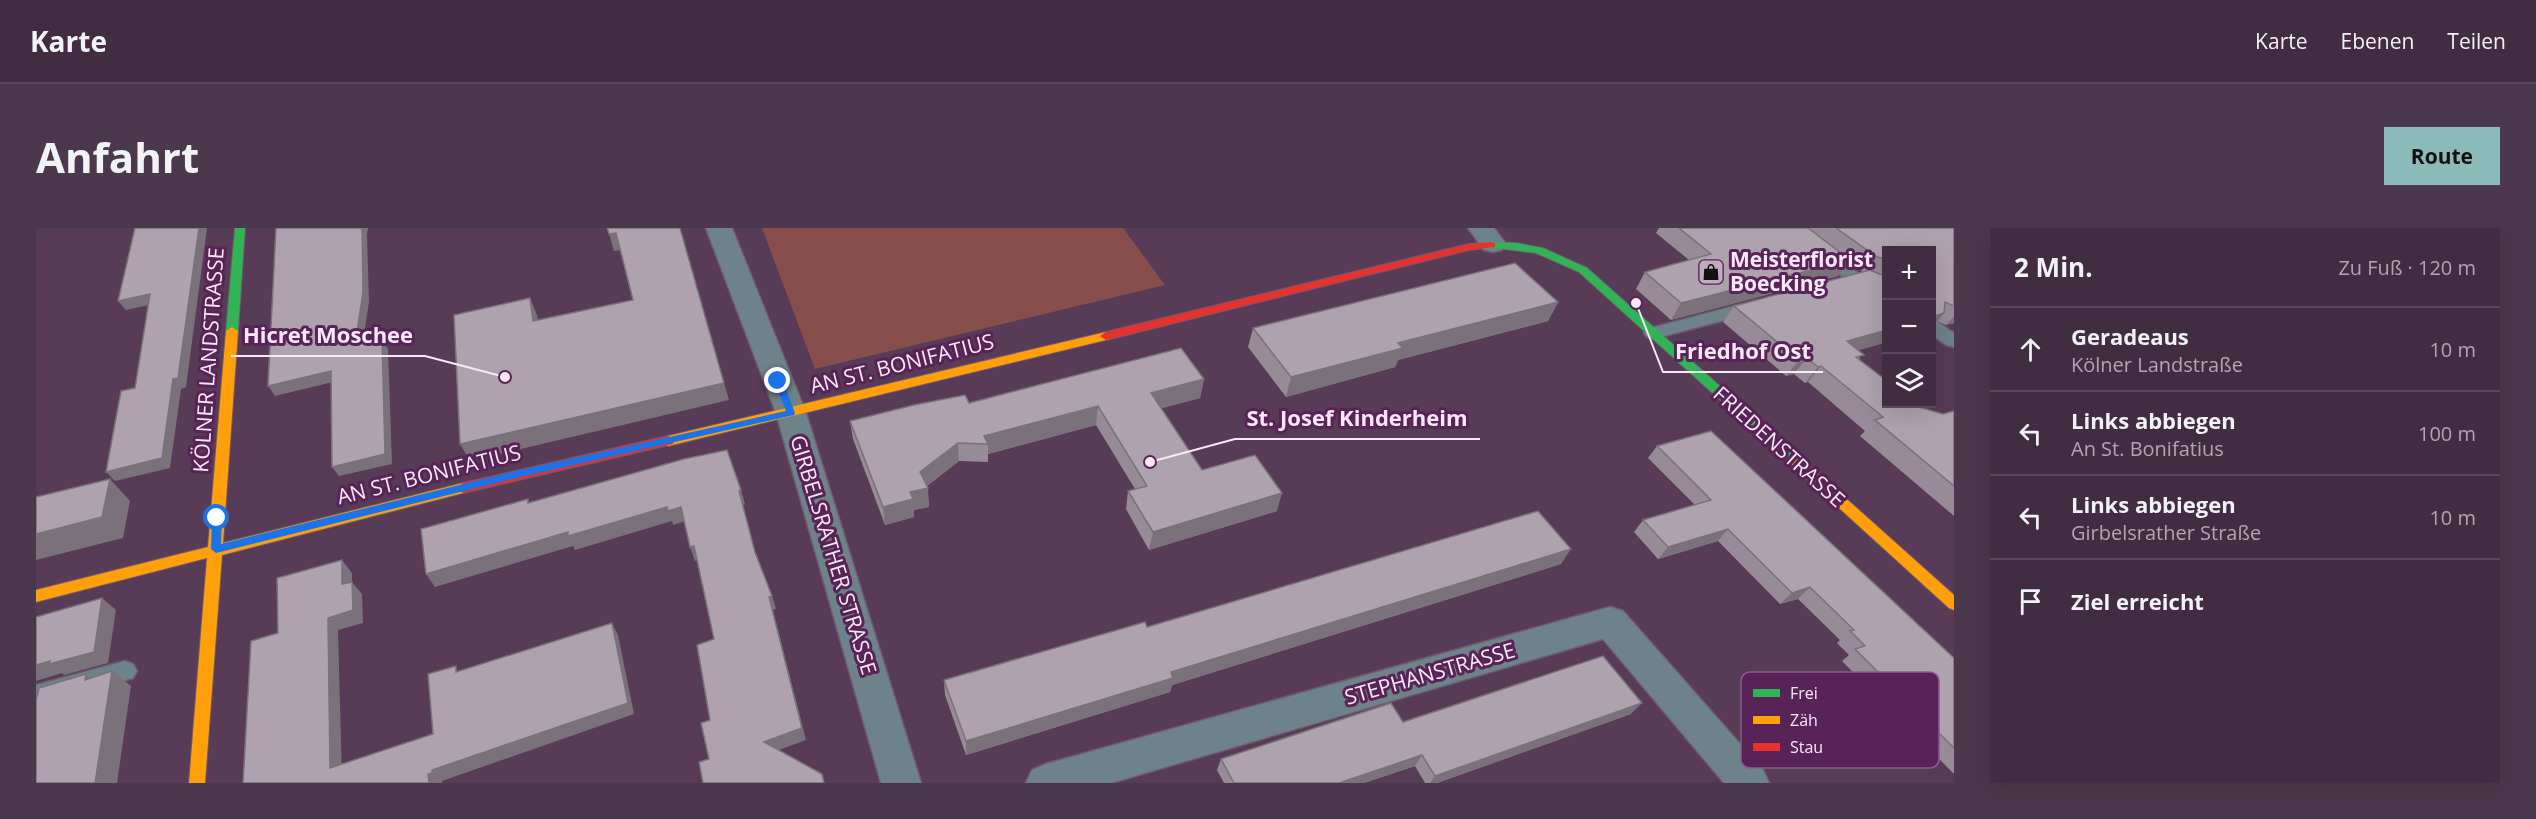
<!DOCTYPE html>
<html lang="de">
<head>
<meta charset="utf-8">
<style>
	body { margin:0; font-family:"Open Sans",sans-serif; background:#4c384c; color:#f1f3f6 }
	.controls { position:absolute; right:18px; top:18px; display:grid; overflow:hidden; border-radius:0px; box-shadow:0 6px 24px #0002 }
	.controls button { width:54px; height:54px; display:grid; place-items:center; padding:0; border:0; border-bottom:2px solid #5a485a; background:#422c41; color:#f1f3f6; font:30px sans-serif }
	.stop { position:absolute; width:18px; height:18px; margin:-14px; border:4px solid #1a73e8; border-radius:50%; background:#fff }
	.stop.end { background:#1a73e8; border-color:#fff; box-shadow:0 2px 6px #0008 }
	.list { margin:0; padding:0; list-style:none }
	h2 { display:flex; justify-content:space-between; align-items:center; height:78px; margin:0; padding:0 24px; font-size:26px }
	h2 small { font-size:20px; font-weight:400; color:#aea7b1 }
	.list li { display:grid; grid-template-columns:39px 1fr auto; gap:18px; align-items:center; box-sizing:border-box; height:84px; padding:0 24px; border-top:2px solid #5a485a }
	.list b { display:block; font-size:22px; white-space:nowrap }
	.list p { margin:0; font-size:20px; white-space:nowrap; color:#aea7b1 }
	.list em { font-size:20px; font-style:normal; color:#aea7b1 }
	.icon { flex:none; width:33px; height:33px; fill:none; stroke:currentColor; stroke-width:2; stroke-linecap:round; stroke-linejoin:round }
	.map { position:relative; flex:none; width:1918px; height:555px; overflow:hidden; border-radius:0px }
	header { display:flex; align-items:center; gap:36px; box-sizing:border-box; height:84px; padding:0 30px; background:#422c41; border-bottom:2px solid #5a485a }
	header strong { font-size:28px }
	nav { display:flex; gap:33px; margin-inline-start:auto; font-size:21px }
	.intro { display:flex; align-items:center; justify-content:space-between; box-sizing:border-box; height:144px; padding:0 36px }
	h1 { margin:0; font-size:42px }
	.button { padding:15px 27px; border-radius:0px; background:#8bbbb9; color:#111; font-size:21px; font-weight:700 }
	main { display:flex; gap:36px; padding:0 36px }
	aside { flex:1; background:#422c41; border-radius:0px; box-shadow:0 6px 24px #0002 }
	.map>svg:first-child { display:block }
	.green { fill:#874e4b }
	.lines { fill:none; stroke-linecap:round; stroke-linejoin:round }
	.lane-casing { stroke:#70596e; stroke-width:3 }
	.street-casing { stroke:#70596e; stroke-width:3 }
	.fast-casing { stroke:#70596e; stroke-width:2 }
	.slow-casing { stroke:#70596e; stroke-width:2 }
	.jam-casing { stroke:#70596e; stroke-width:2 }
	.lane { fill:#6e828a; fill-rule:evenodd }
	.street { fill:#6e828a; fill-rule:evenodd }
	.fast { fill:#30b455; fill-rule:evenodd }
	.slow { fill:#ff9f0a; fill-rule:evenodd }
	.jam { fill:#e5322d; fill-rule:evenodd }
	.wall { fill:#968b96 }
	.shaded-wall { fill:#7a717a }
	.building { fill:#afa2af; stroke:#7a717a; stroke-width:1.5 }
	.route { fill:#1a73e8 }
	.labels { text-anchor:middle; stroke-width:6; stroke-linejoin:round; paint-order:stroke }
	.poi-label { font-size:21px; font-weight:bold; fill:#fbe8f9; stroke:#582457; text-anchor:start }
	.street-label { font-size:21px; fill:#fbe8f9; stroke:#582457 }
	.key { fill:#582457; stroke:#895f88; stroke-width:1.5 }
	.key-label { font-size:16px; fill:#fbe8f9 }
	.leader { fill:none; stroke:#fbe8f9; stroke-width:2 }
	.callout-dot { fill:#fbe8f9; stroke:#582457; stroke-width:2 }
	.callout-label { font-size:22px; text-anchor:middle; font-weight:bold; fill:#fbe8f9; stroke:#582457; stroke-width:6; stroke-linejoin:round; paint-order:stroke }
</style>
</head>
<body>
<header>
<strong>Karte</strong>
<nav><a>Karte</a><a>Ebenen</a><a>Teilen</a></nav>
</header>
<div class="intro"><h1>Anfahrt</h1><a class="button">Route</a></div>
<main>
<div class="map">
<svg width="1918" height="555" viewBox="0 0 1918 555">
	<rect width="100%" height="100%" fill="#583b57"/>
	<path class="green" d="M726,0h361l42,57 -350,84z"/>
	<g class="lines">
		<g class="lane-casing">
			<g id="lane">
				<path d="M1743,0h19l68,51 -3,4h-12z"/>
				<path d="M1721,72l6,2 3,4 -3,4 -110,29 -6,-2 -3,-4 3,-4z"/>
				<path d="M1896,92l6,2 16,11v14l-8,-2 -14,-10z"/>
				<path d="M89,433l8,3 4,7 -4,7 -97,29v-22z"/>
			</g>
		</g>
		<g class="street-casing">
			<g id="street">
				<path d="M670,0h26l74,185 115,370h-40l-105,-370z"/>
				<path d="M1432,0h26l12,16 -4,6 -9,2 -9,-2z"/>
				<path d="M1574,379l13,4 140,159 6,13h-45l-121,-144 -492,144h-85l6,-13 14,-6z"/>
			</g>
		</g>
		<g class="fast-casing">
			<g id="fast">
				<path d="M199,0h10l-7,103 -6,4 -6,-4z"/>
				<path d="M1455,14l25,1 27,5 44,20 216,192 2,3 -2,3h-10l-214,-194 -43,-19 -49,-6v-4z"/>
			</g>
		</g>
		<g class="slow-casing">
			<g id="slow">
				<path d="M196,99l6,4 -15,212 240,-60 7,5 -7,5 -241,62 -17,228h-16l18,-225 -171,44v-12l172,-43 18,-216z"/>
				<path d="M1070,104l6,4 -2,3 -442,107 -6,-5 6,-5z"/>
				<path d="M1762,230l5,2 151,135v15l-5,-2 -156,-142 -2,-3 2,-3z"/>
			</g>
		</g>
		<g class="jam-casing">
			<g id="jam">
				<path d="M1455,14l4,1v4l-26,3 -363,90 -6,-4 6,-4 363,-88z"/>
				<path d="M632,208l5,2 1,3 -1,3 -210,49 -7,-5 7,-5z"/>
			</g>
		</g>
		<use href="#lane" class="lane"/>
		<use href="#street" class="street"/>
		<use href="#fast" class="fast"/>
		<use href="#slow" class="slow"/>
		<use href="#jam" class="jam"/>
	</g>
	<g class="wall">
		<path d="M1623,0h295v95l-8,2 -9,-4 -5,7v-78h-45v92l-29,8 2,10 59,47 24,7 11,-3v105l-94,-80 5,-5 -57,-49 -3,1 -11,-9 -8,2 -63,-54 11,-16 129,-34 -14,-10 -11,14 -167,44 -35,-31 9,-17 44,-12 -33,-27z"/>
		<path d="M1522,74l-10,19 -150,39 -3,7 -109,30 -38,-50 5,-19z"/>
		<path d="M1168,151l-4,19 -39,10 41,62 75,41 -128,39 -23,-41 2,-18 7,-2 -39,-64 -108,29v8l-29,-1 -32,25 2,21 -15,3v7l-29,8 -32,-86 -3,-18 119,-18z"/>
		<path d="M1621,218l297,212v116l-112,-113 7,-6 -12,-12 3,-3 -42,-41 -18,5 -62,-63 -60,18 -24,-27 9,-12 52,-15 -47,-47z"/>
		<path d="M1525,336l-389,121 -2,7 -204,63 -21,-60 -1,-15 203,-53z"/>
		<path d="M1595,486l-194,69h-12l-10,-17 -51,17h-140l-7,-13 4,-11 182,-37z"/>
	</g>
	<g class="shaded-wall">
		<path d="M163,0h8l-21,159 -5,2 -11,79 -55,13 -9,-9z"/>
		<path d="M326,0h6l-1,7 2,67 -8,52 -6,-9z"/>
		<path d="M580,5l5,17 -7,1 -5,-17z"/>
		<path d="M1814,32l-12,16 -167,44 10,-17z"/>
		<path d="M114,66l8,9 -32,7 -8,-9z"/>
		<path d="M494,70l7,17 3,23 -7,-17z"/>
		<path d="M1522,74l-10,19 -150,39 -3,7 -109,30 5,-20 107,-34z"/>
		<path d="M1908,85l-12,15v-11z"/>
		<path d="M1918,88v7l-8,2z"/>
		<path d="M1851,102v12l-54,16 14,-17z"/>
		<path d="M346,111l6,10 4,115 -53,12 -7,-9z"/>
		<path d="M1771,130l-13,16 -8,2 13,-16z"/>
		<path d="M1785,138l-13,16 -3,1 13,-16z"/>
		<path d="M295,143l6,10 -62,15 -7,-10z"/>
		<path d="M1168,151l-4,19 -52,14 3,-19z"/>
		<path d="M688,155l5,17 -259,61 -10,-17z"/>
		<path d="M1062,178l-2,19 -108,29v-10l-4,-8z"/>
		<path d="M922,215l1,18 -37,29 6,-2 1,19 -15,3v7l-29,8 -2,-18 27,-15 10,-20z"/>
		<path d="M74,251l20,22 -7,37 -87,22v-26z"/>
		<path d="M705,262l4,14 -2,1 -4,-14z"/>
		<path d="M1246,265l-5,18 -128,39 4,-18z"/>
		<path d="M631,279h14l5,14 -13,4 -1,-4 -97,29 -2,-4 -138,41 -9,-13 142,-42z"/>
		<path d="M1692,301l-10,12 -60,18 10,-12z"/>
		<path d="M658,318l5,14 -4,1 -5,-14z"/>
		<path d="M1535,321l-10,15 -389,121 -2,7 -204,63v-14l205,-69z"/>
		<path d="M306,332l10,13v9l10,12 1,29 -25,7 4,149 -12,-11 -2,-150 14,-34z"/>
		<path d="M1774,359l-12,12 -18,5 12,-11z"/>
		<path d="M736,368l4,13 -3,1 33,130 -38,14 -4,-12 5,-145z"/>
		<path d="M66,370l14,12 -8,53 -44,12 -2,-2 -26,8v-16z"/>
		<path d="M576,395l6,12 16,79 -192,67v2h-13l-1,-9 4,-4z"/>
		<path d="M76,443l19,15 -14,97h-22z"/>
		<path d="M50,446l19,15 -20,-9z"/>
		<path d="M1606,475l-11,11 -194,69h-7l5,-7z"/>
		<path d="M1386,527l-7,11 -51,17h-25z"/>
	</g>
	<g class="building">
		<path d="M99,0h64l-21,150 -5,1 -11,79 -56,14 15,-81 14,-3 15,-94 -32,7z"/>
		<path d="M240,0h86l1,64 -8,53 27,-6 3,115 -53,13 -1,-96 -63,15z"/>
		<path d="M571,0h73l44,155 -264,61 -6,-129 76,-17 3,23 100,-21 -17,-67 -7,1z"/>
		<path d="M1643,0h129l42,32 -169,43 -36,-31 66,-18z"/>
		<path d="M1800,0h118v78l-9,-4 -1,11 -12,4v-67h-45v9l-10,-2z"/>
		<path d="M1479,35l43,39 -160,41 5,5 -112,29 -38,-49z"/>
		<path d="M1834,42l17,7v53l-40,11 17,14 -8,2 31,24v23h27l5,3 24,7 11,-3v75l-79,-66 8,-3 -62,-51 -3,1 -11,-9 -8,2 -65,-54z"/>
		<path d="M1145,120l23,31 -53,14 51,77 53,-15 27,38 -129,39 -25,-41 19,-5 -49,-80 -114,30 4,8 -30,-1 -38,29 8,16 -18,4 3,7 -30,8 -33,-86 64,-16 51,-10 4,8z"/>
		<path d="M1675,203l243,227v90l-99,-99 10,-3 -15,-15 4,-1 -44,-43 -18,6 -64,-64 -60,18 -25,-27 68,-20 -54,-54z"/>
		<path d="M691,222l14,40 -2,1 16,61 17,44 -3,1 33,131 -38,14 58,32 2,9h-121l-4,-21 10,-3 -8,-36 9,-3 -13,-75 17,-6 -20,-93 -4,1 -9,-40 -13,4 -1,-4 -99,29v-4l-142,42 -5,-45 107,-30v4l156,-44z"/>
		<path d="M74,251l-8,38 -66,17v-37z"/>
		<path d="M1502,283l33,38 -400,123 2,6 -207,63 -22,-61 201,-58 2,5z"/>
		<path d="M306,332v24l10,-2 1,28 -25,8 2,150 103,-34 -5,-60 28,-8v6l156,-49 16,80 -196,67v3l-4,1 1,9h-186l8,-142 27,-8 -1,-55z"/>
		<path d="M66,370l-8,54 -45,12 1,-3 -14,4v-48z"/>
		<path d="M1567,428l39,47 -207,73 -13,-21 -83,28h-105l-13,-24 170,-56 12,19z"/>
		<path d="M76,443l-17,112h-59v-83l3,-12 47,-14 -1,6z"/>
	</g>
	<path class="route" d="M742,150l5,3 12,32 -1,2 -278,63 -300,75 -5,-4 1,-31 5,-4 5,4 -1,26 295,-73 270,-60 -12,-30z"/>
	<defs>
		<g id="shop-square" transform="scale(1.35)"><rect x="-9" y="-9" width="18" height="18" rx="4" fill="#c2abc0" stroke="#582457"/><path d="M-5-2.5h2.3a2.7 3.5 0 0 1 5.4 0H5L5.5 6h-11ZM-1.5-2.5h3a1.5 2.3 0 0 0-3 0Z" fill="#111"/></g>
	</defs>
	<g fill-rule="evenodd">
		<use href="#shop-square" x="1675" y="44"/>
	</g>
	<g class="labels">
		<g class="poi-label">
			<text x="1694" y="39">Meisterflorist<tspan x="1694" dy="24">Boecking</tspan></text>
		</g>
		<g class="street-label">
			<text transform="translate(173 132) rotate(-86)" y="7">KÖLNER LANDSTRASSE</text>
			<text transform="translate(866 136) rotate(-14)" y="7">AN ST. BONIFATIUS</text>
			<text transform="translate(1743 219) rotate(42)" y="7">FRIEDENSTRASSE</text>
			<text transform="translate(393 247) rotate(-14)" y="7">AN ST. BONIFATIUS</text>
			<text transform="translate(797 327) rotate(73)" y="7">GIRBELSRATHER STRASSE</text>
			<text transform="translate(1394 446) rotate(-16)" y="7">STEPHANSTRASSE</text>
		</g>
	</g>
	<rect x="1705" y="444" width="198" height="96" rx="9" class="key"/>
	<rect x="1717" y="461" width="27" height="8" fill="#30b455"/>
	<rect x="1717" y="488" width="27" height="8" fill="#ff9f0a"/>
	<rect x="1717" y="515" width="27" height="8" fill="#e5322d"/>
	<g class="key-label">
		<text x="1754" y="471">Frei</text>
		<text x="1754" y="498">Zäh</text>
		<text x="1754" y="525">Stau</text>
	</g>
	<path class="leader" d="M469 149L389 128H195M1600 75L1627 144H1787M1114 234L1199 211H1444"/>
	<g class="callout-dot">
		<circle cx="469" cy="149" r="6"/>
		<circle cx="1600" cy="75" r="6"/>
		<circle cx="1114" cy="234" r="6"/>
	</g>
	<g class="callout-label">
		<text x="292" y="115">Hicret Moschee</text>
		<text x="1707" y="131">Friedhof Ost</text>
		<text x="1321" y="198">St. Josef Kinderheim</text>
	</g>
</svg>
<div class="controls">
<button>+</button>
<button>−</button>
<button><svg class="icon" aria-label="layers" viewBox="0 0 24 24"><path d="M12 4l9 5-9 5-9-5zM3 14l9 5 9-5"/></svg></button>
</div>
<div class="stop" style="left:181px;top:290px"></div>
<div class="stop end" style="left:742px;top:153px"></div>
</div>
<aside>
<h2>2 Min.<small>Zu Fuß · 120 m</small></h2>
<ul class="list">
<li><svg class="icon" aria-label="ahead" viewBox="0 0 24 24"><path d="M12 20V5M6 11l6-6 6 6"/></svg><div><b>Geradeaus</b><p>Kölner Landstraße</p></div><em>10 m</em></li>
<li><svg class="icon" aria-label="left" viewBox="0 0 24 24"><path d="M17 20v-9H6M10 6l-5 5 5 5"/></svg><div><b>Links abbiegen</b><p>An St. Bonifatius</p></div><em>100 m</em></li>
<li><svg class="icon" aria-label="left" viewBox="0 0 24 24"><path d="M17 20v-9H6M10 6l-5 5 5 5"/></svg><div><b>Links abbiegen</b><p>Girbelsrather Straße</p></div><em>10 m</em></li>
<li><svg class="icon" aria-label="arrive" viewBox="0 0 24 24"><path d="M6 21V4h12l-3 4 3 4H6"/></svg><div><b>Ziel erreicht</b></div></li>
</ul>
</aside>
</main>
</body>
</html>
